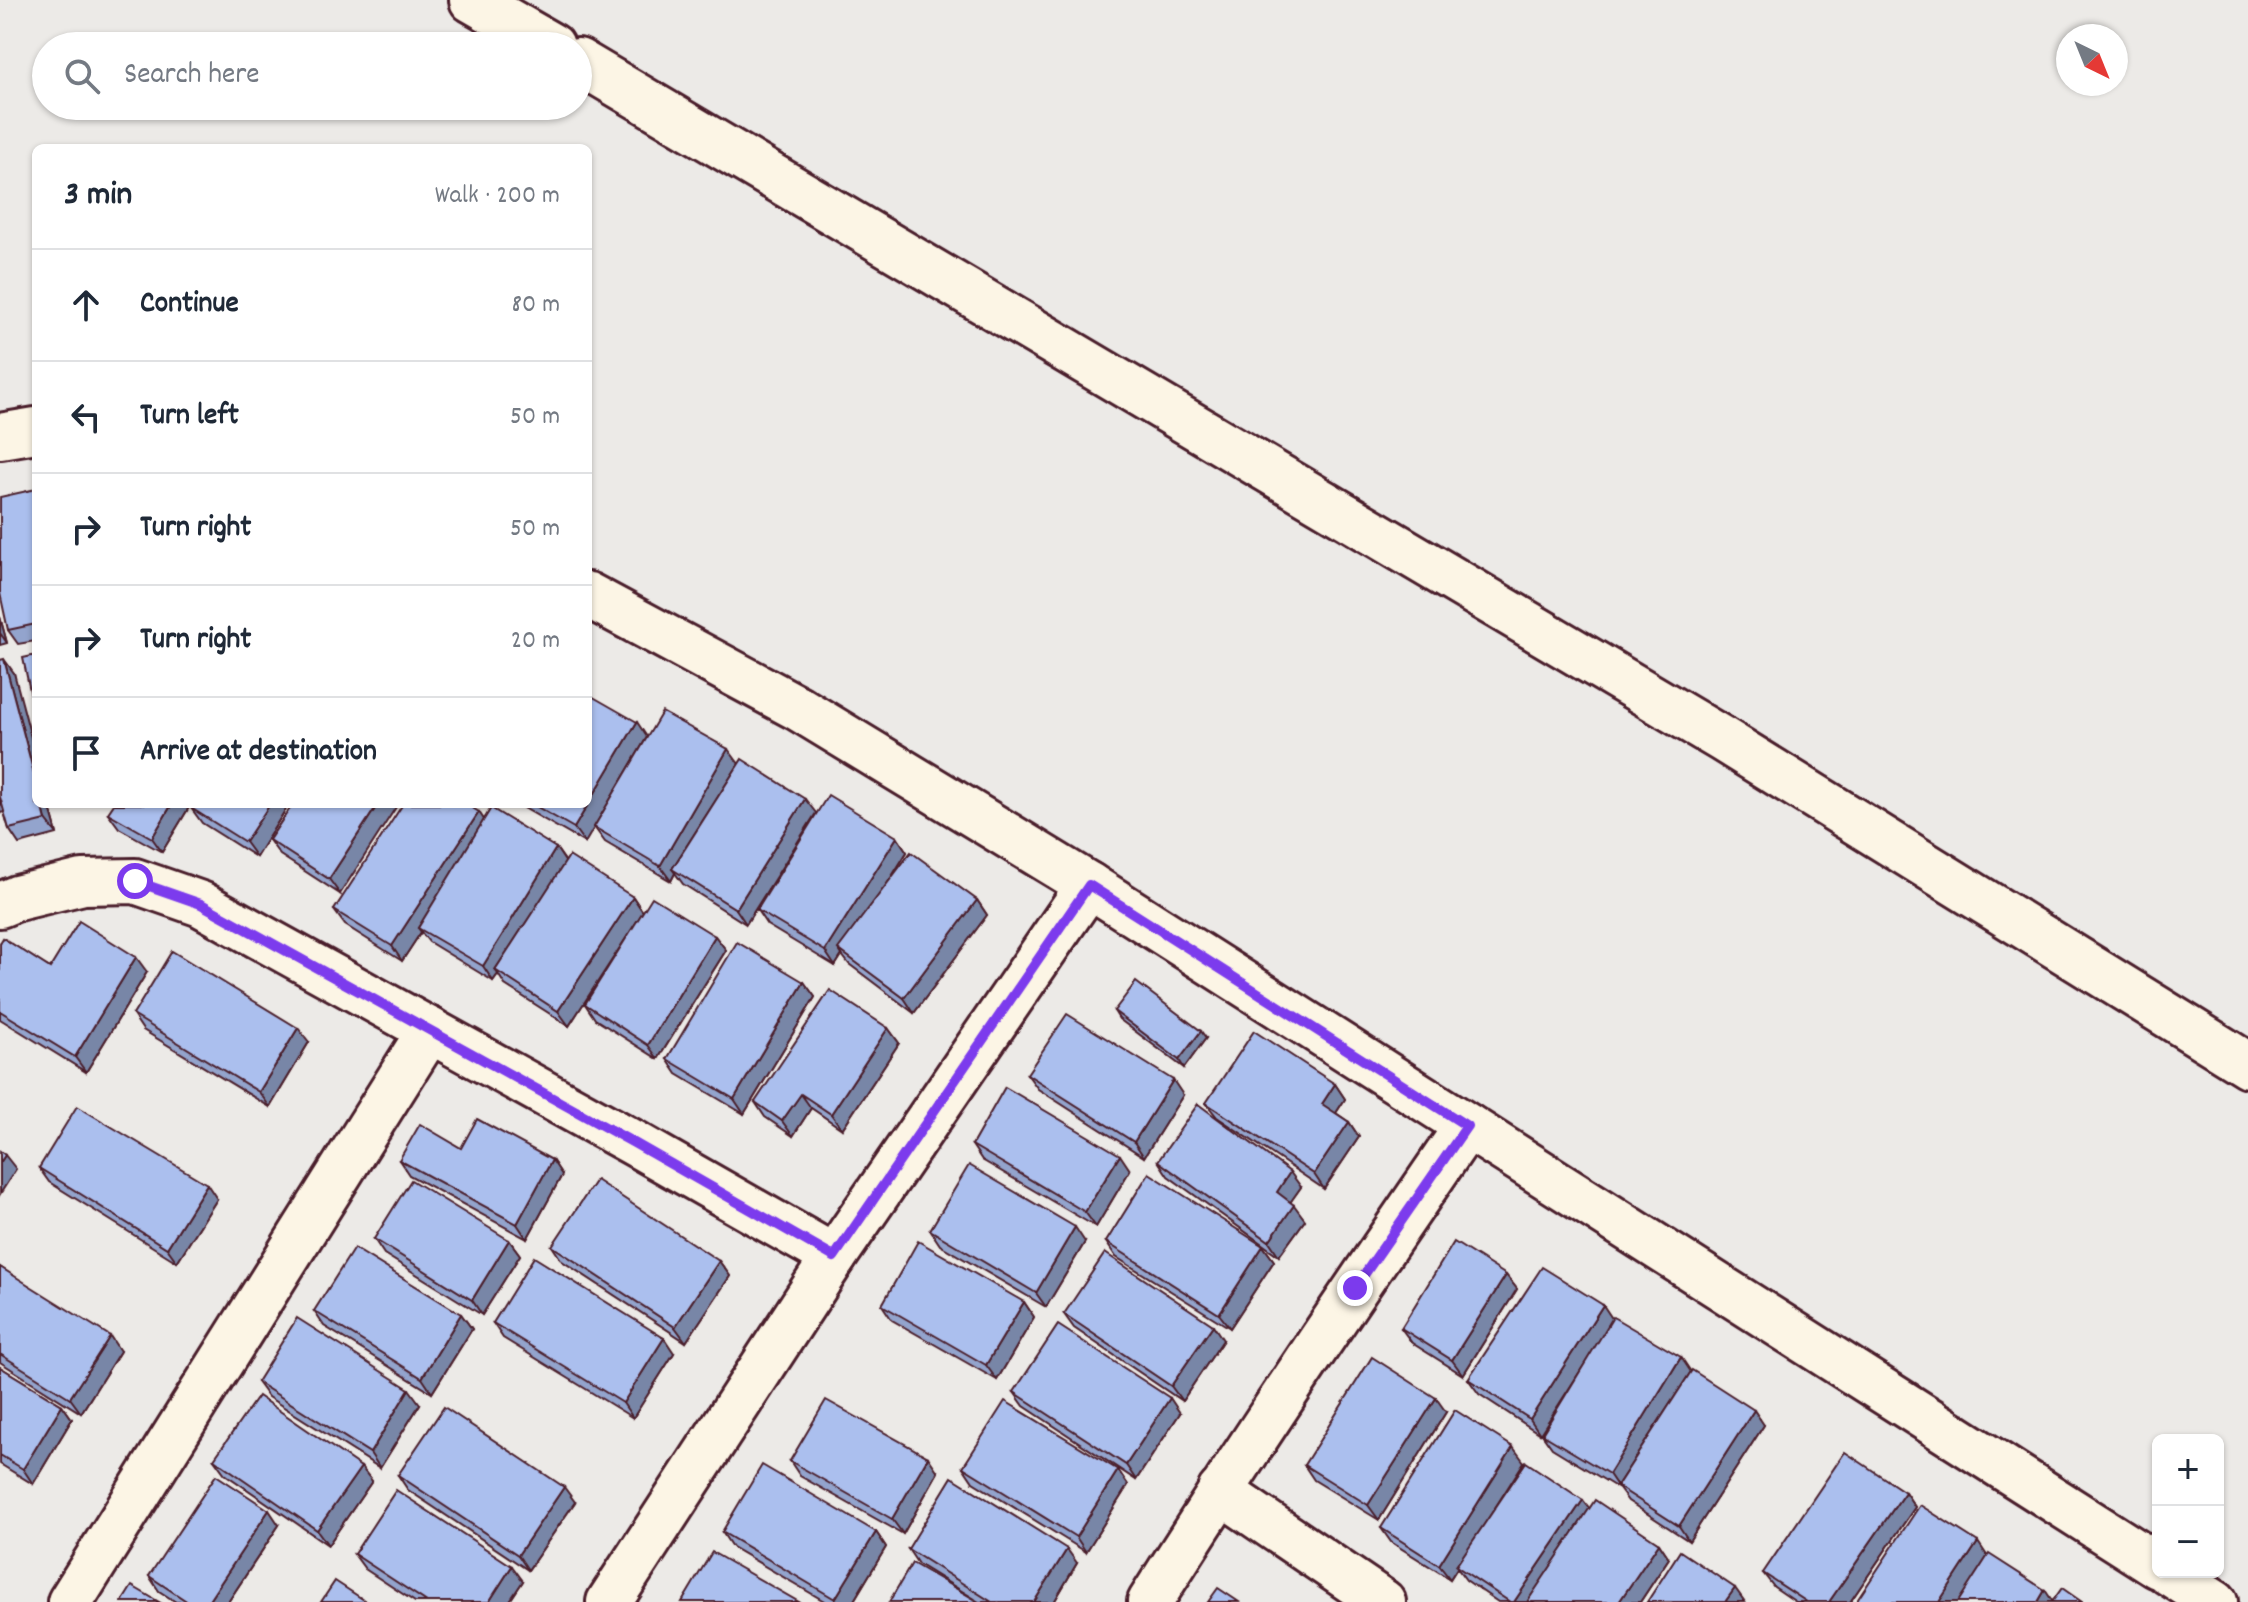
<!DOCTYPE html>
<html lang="en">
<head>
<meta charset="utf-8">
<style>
	body { margin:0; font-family:Dekko,sans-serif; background:#f6f6f7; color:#1f2937 }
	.controls { position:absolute; right:24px; bottom:24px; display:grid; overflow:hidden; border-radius:12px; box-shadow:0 2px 6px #0004 }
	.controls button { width:72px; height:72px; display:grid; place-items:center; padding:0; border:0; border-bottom:2px solid #e0e1e3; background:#fff; color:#1f2937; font:40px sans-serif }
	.compass { position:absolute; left:2056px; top:24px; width:72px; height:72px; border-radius:50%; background:#fff; box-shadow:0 2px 6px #0004; rotate:137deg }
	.stop { position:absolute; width:24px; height:24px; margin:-18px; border:6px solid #7c3aed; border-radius:50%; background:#fff }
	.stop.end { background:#7c3aed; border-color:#fff; box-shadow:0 2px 8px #0008 }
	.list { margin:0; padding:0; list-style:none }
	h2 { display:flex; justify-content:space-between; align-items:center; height:104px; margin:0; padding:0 32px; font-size:34px }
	h2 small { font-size:26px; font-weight:400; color:#747a83 }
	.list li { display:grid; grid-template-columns:52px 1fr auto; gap:24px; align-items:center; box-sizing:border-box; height:112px; padding:0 32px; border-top:2px solid #e0e1e3 }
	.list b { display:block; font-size:30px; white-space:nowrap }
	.list em { font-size:26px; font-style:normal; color:#747a83 }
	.icon { flex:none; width:44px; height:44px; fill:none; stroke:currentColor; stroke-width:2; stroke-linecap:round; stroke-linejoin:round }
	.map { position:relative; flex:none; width:2248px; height:1602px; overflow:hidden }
	.search { position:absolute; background:#fff; box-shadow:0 2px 6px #0004; left:32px; top:32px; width:560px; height:88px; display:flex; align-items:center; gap:20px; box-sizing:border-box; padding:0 28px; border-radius:44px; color:#747a83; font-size:30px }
	.panel { position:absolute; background:#fff; box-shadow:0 2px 6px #0004; left:32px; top:144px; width:560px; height:664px; border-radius:12px }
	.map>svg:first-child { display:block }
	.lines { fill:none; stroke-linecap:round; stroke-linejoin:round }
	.street-casing { stroke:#4a1f2b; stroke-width:50 }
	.secondary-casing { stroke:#4a1f2b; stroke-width:50 }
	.street { stroke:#fcf5e5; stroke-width:44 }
	.secondary { stroke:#fcf5e5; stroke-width:44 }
	.wall { fill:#93a4cd; stroke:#4a1f2b; stroke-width:2 }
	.shaded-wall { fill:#7886a7; stroke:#4a1f2b; stroke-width:2 }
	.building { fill:#abbfee; stroke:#4a1f2b; stroke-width:2 }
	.route { stroke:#7c3aed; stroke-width:10 }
</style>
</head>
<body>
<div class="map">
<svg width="2248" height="1602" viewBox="0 0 2248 1602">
	<rect width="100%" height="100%" fill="#eceae7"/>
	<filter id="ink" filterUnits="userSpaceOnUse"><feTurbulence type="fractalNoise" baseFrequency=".0125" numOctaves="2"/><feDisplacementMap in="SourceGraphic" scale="16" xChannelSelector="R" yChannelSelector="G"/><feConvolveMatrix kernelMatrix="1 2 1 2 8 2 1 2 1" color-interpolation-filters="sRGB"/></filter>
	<g filter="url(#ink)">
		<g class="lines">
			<g class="street-casing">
				<g id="street">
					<path d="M0,436l36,-6"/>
					<path d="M588,595l210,113 291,177 1069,681"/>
					<path d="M0,905l17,-7 66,-16 52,-1 66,23 433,239 200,114"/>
					<path d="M1220,1491l163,111"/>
					<path d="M2168,1572l47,30"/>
					<path d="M70,1602l360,-572"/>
					<path d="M609,1602l225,-345 255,-372"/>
					<path d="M1150,1602c102,-162 209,-319 317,-476"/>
				</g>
			</g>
			<g class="secondary-casing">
				<g id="secondary">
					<path d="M472,0l80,46"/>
					<path d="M578,61l1144,678 526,326"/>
				</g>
			</g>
			<use href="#street" class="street"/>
			<use href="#secondary" class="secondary"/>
		</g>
		<g class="wall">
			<path d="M36,489v152l-18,3 -10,-14z"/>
			<path d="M0,617l7,26 -7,2z"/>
			<path d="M0,660l14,13 22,131h13l8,30 -38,10 -10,-15 -5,-17 -4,1z"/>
			<path d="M739,764l77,49 -70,111 -63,-40 -8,-11 -4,8 -66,-39 -11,-15z"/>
			<path d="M191,804l-29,48 -43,-24 -11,-15z"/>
			<path d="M194,804h95l-33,53 -54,-34 -11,-15z"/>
			<path d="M293,804l47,90 -60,-39 -11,-15z"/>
			<path d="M521,804h67l-3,39 -61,-35z"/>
			<path d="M484,819l72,29 10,14 67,35 10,15 72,24 11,14 -68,109 -63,-40 -10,-15 44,-71 -60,93 -64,-41 -7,-11 -5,7 -64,-39 -8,-10 -19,29 -57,-36 -11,-15z"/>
			<path d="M897,837l10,15 -21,34 91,14 10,15 -73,98 -65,-49 -7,-9 -7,11 -68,-41 -10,-15z"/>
			<path d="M0,943l50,25 97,4 -61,100 -86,-53z"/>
			<path d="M804,982l11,15 -71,117 -67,-40 -10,-15z"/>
			<path d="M1114,1011l92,27 -22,30 -65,-49z"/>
			<path d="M133,1015l176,27 -39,65 -127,-77z"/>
			<path d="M888,1028l11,15 -57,86 -31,-21 -18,28 -28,-19 -10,-15z"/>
			<path d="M1027,1074l156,21 -39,62 -106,-68z"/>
			<path d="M1335,1084l10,15 -9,14 13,9 10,15 -35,52 -107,-72 -11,-14z"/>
			<path d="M972,1145l158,25 -34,57 -114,-67z"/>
			<path d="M461,1148l91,12 10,15 -35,64 -118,-64 -10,-15z"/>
			<path d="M1158,1161l143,26 -11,15 15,18 -26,36 -111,-80z"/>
			<path d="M39,1168l178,31 -40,63 -128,-80z"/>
			<path d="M930,1230l155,12 -39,65 -106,-62z"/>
			<path d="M374,1239l135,1 11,15 -38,60 -98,-61z"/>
			<path d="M1106,1242l157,4 11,15 -44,67 -114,-71z"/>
			<path d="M552,1246l167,15 11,15 -44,66 -124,-81z"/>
			<path d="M0,1267l120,84 -39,62 -81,-51z"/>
			<path d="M1506,1275l11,14 -54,86 -51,-32 -11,-15z"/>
			<path d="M1024,1302l10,15 -37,63 -105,-60 -10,-15z"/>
			<path d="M314,1311l147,3 11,15 -40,64 -108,-67z"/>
			<path d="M1064,1314l159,26 -41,61 -108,-73z"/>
			<path d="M1612,1319l79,53 73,53 -75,116 -61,-40 -9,-12 -67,-41 -10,-14 20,-34 -22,34 -61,-40 -11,-15z"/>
			<path d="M493,1323l181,30 -41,65 -130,-80z"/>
			<path d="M0,1367l62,38 10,14 -39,65 -33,-20z"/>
			<path d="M257,1382l163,22 -40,64 -112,-71z"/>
			<path d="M1014,1392l166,21 -44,67 -112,-74z"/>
			<path d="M1446,1412l-67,108 -65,-40 -10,-15z"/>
			<path d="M214,1459l147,8 11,14 -44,64 -103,-71z"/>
			<path d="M790,1461l148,11 -35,62 -103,-58z"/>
			<path d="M1524,1462l-30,47h96l69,34 10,15 -29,44h-142l-32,-22 -9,-12 -7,11 -59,-37 -10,-14z"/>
			<path d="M963,1467l155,3 10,15 -42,67 -113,-70z"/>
			<path d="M398,1475l177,27 -47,68 -120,-80z"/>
			<path d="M1905,1492l10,15 -65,95h-54l-22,-15 -11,-14z"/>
			<path d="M279,1525l-51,77h-52l-17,-11 -10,-15z"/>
			<path d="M722,1532h154l10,15 -33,55h-27l-94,-55z"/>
			<path d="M908,1549l169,14 -23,39h-165l84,-4 -55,-34z"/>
			<path d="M354,1554l169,27 -14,21h-94l-50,-33z"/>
		</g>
		<g class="shaded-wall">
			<path d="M0,617l7,26 -7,-10z"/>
			<path d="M4,659l10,14 22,83v25z"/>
			<path d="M637,722l10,15 -62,106 -11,-15z"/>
			<path d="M728,749l11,15 -67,105 3,4 -4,8 -11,-15z"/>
			<path d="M805,799l11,14 -70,111 -10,-15z"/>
			<path d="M42,804h7l8,30 -11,-14z"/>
			<path d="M172,804h19l-29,48 -10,-14z"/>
			<path d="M270,804h19l-33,53 -11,-15z"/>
			<path d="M378,804h20l-58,90 -11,-15z"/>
			<path d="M479,812l10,15 -71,101 3,4 -19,29 -10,-15z"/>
			<path d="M897,837l10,15 -63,101 -6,-4 4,6 -7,11 -10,-15z"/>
			<path d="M556,848l10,15 -71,107 3,4 -5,7 -10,-15z"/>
			<path d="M633,897l10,15 -74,114 -11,-15z"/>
			<path d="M977,900l10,15 -73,98 -10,-15z"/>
			<path d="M715,936l11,14 -68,109 -10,-14z"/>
			<path d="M136,957l11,15 -61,100 -11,-15z"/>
			<path d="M804,982l11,15 -71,117 -10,-15z"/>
			<path d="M298,1028l11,14 -39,65 -11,-15z"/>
			<path d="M888,1028l11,15 -57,86 -11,-15z"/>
			<path d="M1201,1031l5,7 -22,30 -5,-8z"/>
			<path d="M1173,1080l10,15 -39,62 -10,-15z"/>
			<path d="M1335,1084l10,15 -13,20 -10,-15z"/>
			<path d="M801,1094l10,14 -18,28 -11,-15z"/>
			<path d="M1349,1122l10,15 -35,52 -10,-15z"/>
			<path d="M5,1155l11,14 -16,25v-31z"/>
			<path d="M1120,1155l10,15 -34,57 -11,-15z"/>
			<path d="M552,1160l10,15 -35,64 -10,-15z"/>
			<path d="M1290,1172l11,15 -14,20 -10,-15z"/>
			<path d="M207,1184l10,15 -40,63 -10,-14z"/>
			<path d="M1294,1205l11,15 -26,36 -10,-15z"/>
			<path d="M1075,1227l10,15 -39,65 -10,-14z"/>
			<path d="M509,1240l11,15 -38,60 -10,-15z"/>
			<path d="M1263,1246l11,15 -44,67 -11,-14z"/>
			<path d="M719,1261l11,15 -44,66 -11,-15z"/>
			<path d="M1506,1275l11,14 -54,86 -11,-15z"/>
			<path d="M1024,1302l10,15 -37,63 -11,-15z"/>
			<path d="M1603,1305l10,15 -73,114 -10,-15z"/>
			<path d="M461,1314l11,15 -40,64 -10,-15z"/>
			<path d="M1213,1325l10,15 -41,61 -11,-15z"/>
			<path d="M110,1336l10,15 -39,62 -11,-15z"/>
			<path d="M664,1338l10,15 -41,65 -10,-15z"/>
			<path d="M1681,1357l10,15 -74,114 -8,-12z"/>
			<path d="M409,1389l11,15 -40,64 -10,-15z"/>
			<path d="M1170,1398l10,15 -44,67 -10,-15z"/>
			<path d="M1436,1398l10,14 -67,108 -11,-15z"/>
			<path d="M62,1405l10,14 -39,65 -10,-15z"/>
			<path d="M1754,1410l10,15 -75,116 -10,-15z"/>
			<path d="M1513,1447l11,15 -74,117 -11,-14z"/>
			<path d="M928,1457l10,15 -35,62 -11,-15z"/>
			<path d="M361,1467l11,14 -44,64 -11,-15z"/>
			<path d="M1118,1470l10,15 -42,67 -10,-15z"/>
			<path d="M564,1487l11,15 -47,68 -10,-15z"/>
			<path d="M1905,1492l10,15 -65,95h-21z"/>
			<path d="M1583,1500l11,14 -60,88h-20z"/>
			<path d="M269,1510l10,15 -51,77h-20z"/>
			<path d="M876,1532l10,15 -33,55h-16l-2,-3z"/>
			<path d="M1978,1542l10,15 -29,45h-20z"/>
			<path d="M1659,1543l10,15 -29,44h-21z"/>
			<path d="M1067,1549l10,14 -23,39h-20z"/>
			<path d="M512,1566l11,15 -14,21h-20z"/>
			<path d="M1735,1588l10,14h-20z"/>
			<path d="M2045,1590l8,12h-15z"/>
		</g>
		<g class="building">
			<path d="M36,489v135l-28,6 -8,-37v-96z"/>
			<path d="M36,655v64l-13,-61z"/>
			<path d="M4,659l32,122v23h6l4,16 -37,9 -9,-32v-137z"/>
			<path d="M588,694l49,28 -63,106 -42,-24h56z"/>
			<path d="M662,712l66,37 -68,117 -66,-39z"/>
			<path d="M742,759l63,40 -69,110 -64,-40z"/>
			<path d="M828,795l69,42 -72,114 -68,-41z"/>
			<path d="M114,804h58l-20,34 -44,-25z"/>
			<path d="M194,804h76l-25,38 -54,-34z"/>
			<path d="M293,804h85l-49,75 -60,-39z"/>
			<path d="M403,804h63l13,8 -87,134 -58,-36z"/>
			<path d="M491,808l65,40 -73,118 -65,-38z"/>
			<path d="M911,852l66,48 -73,98 -66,-49z"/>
			<path d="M569,856l64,41 -75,114 -63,-41z"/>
			<path d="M652,897l63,39 -67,109 -63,-41z"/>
			<path d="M79,921l57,36 -61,100 -75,-46v-68l3,-5 47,30z"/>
			<path d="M737,942l67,40 -70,117 -67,-40z"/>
			<path d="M172,951l126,77 -39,64 -126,-77z"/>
			<path d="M1136,982l65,49 -22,29 -65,-49z"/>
			<path d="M830,990l58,38 -57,86 -30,-20 -19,27 -27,-19z"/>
			<path d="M1067,1014l106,66 -39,62 -107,-68z"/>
			<path d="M1254,1031l81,53 -13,20 27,18 -35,52 -108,-71z"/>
			<path d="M1005,1087l115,68 -35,57 -113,-67z"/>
			<path d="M1198,1104l92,68 -13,20 17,13 -25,36 -111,-80z"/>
			<path d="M77,1106l130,78 -40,64 -128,-80z"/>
			<path d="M477,1119l75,41 -35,64 -118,-64 21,-36 41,24z"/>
			<path d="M0,1151l5,4 -5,8z"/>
			<path d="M969,1165l106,62 -39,66 -106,-63z"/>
			<path d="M1149,1173l114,73 -44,68 -113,-72z"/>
			<path d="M411,1180l98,60 -37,60 -98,-61z"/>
			<path d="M596,1180l123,81 -44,66 -123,-81z"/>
			<path d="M918,1241l106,61 -38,63 -104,-60z"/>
			<path d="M1454,1242l52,33 -54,85 -51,-32z"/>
			<path d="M354,1248l107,66 -39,64 -108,-67z"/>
			<path d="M1105,1253l108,72 -42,61 -107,-72z"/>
			<path d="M534,1257l130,81 -41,65 -130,-80z"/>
			<path d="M0,1267l110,69 -40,62 -70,-44z"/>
			<path d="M1542,1267l61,38 -73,114 -62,-40z"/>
			<path d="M1613,1317l68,40 -72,117 -67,-40z"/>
			<path d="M297,1318l112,71 -39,64 -113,-71z"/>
			<path d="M1058,1325l112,73 -44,67 -112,-73z"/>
			<path d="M1372,1357l64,41 -68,107 -64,-40z"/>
			<path d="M0,1367l62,38 -39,64 -23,-14z"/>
			<path d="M1692,1370l62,40 -75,116 -62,-40z"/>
			<path d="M258,1396l103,71 -44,63 -103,-71z"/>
			<path d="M826,1400l102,57 -36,62 -102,-58z"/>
			<path d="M1005,1401l113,69 -42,67 -113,-70z"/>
			<path d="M444,1407l120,80 -46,68 -120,-80z"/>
			<path d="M1455,1410l58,37 -74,118 -58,-37z"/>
			<path d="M1845,1452l60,40 -76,110h-22l-44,-29z"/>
			<path d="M1526,1462l57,38 -69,102h-4l-54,-36z"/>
			<path d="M762,1465l114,67 -41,67 -113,-67z"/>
			<path d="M216,1475l53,35 -61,92h-20l-39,-26z"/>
			<path d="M952,1477l115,72 -33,53h-42l-84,-53z"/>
			<path d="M396,1490l116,76 -23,36h-62l-73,-48z"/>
			<path d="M1595,1500l64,43 -40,59h-92z"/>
			<path d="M1920,1505l58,37 -39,60h-83z"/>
			<path d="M1680,1551l55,37 -10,14h-78z"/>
			<path d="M712,1552l87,50h-117z"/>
			<path d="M1989,1554l56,36 -7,12h-80z"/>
			<path d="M912,1563l67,39h-90z"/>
			<path d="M335,1581l32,21h-46z"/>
			<path d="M132,1586l27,16h-37z"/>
			<path d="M1218,1588l21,14h-31z"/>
			<path d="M2062,1588l20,14h-30z"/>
		</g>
	</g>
	<g class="lines" filter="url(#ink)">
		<path class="route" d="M135,881l66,23 433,239 200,114 255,-372 378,241 -112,162"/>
	</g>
</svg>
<div class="controls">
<button>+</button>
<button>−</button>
</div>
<svg class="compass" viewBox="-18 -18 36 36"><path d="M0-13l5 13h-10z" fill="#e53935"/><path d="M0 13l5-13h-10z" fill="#747a83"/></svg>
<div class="stop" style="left:135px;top:881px"></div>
<div class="stop end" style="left:1355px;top:1288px"></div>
<div class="search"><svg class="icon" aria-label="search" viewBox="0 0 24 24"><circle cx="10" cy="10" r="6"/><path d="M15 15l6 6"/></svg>Search here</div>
<section class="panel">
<h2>3 min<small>Walk · 200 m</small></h2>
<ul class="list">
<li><svg class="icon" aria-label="ahead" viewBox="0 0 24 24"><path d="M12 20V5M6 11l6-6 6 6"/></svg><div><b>Continue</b></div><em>80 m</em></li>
<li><svg class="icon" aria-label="left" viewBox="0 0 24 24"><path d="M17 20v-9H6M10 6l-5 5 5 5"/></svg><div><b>Turn left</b></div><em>50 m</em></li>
<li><svg class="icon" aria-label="right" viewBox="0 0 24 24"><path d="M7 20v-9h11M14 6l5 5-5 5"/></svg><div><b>Turn right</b></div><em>50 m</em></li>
<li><svg class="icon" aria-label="right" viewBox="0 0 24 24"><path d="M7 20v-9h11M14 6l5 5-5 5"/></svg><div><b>Turn right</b></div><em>20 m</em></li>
<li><svg class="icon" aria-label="arrive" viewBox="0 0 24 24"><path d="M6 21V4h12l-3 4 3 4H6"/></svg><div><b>Arrive at destination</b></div></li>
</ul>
</section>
</div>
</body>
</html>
